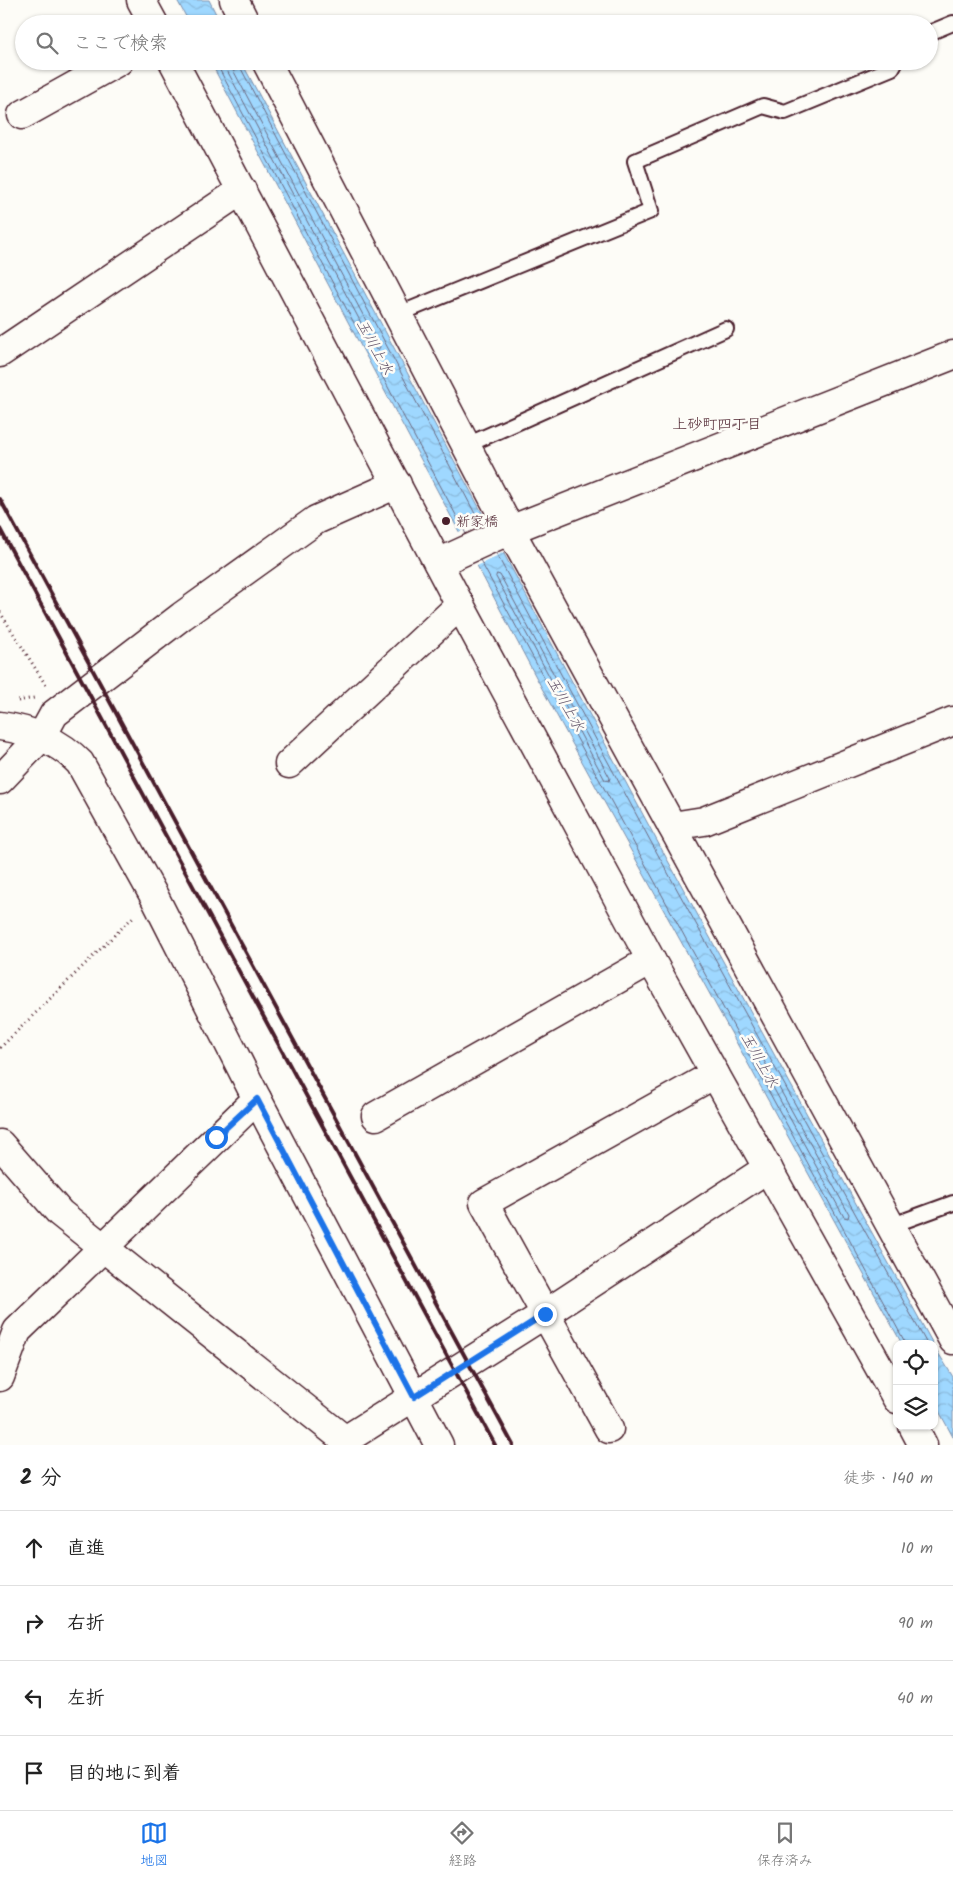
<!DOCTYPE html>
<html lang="ja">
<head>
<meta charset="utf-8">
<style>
	body { margin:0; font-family:Kalam,"Klee One",sans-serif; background:#f2f2f2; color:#222 }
	.controls { position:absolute; right:15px; bottom:15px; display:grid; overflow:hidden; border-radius:10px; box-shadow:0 1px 4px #0004 }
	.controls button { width:45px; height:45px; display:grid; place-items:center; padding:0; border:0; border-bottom:1px solid #e0e0e0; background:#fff; color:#222; font:25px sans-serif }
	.stop { position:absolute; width:15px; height:15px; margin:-11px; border:4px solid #1a73e8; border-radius:50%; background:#fff }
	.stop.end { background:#1a73e8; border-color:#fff; box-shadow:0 1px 5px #0008 }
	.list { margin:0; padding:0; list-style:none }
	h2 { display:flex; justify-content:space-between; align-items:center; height:65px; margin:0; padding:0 20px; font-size:21px }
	h2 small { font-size:16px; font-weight:400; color:#767676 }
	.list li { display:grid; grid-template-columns:32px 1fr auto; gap:15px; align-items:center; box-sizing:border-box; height:75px; padding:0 20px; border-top:1px solid #e0e0e0 }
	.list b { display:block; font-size:19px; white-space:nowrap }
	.list em { font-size:16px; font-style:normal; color:#767676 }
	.icon { flex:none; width:28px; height:28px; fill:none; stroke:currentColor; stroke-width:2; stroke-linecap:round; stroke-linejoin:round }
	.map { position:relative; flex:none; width:953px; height:1445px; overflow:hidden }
	.search { position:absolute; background:#fff; box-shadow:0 1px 4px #0004; left:15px; right:15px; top:15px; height:55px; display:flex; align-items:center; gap:12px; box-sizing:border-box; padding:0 18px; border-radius:28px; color:#767676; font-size:19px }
	.sheet { height:365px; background:#fff }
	nav { display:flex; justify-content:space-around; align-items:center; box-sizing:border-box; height:70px; border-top:1px solid #e0e0e0; background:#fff; font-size:14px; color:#767676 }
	nav a { display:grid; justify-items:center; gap:2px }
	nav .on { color:#1a73e8 }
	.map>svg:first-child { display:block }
	.water { fill:url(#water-waves); stroke:#7d8eaa }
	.pier { fill:#fdfcf7 }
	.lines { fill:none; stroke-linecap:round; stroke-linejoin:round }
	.shore { stroke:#6c6980; stroke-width:1 }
	.lane-casing { stroke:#4a1f2b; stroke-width:18 }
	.street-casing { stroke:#4a1f2b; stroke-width:31 }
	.secondary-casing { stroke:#4a1f2b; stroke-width:31 }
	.path { stroke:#4a1f2b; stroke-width:3; stroke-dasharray:1 4; stroke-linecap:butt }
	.lane { stroke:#fdfcf7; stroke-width:14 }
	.street { stroke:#fdfcf7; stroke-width:28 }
	.secondary { stroke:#fdfcf7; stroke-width:28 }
	.rail { stroke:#4a1f2b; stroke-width:4 }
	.route { stroke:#1a73e8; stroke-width:6 }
	.poi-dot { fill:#4a1f2b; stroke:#fdfcf7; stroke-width:2 }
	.labels { text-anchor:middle; stroke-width:5; stroke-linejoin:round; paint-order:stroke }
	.poi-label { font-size:14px; fill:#4a1f2b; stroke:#fdfcf7; text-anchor:start }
	.water-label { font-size:15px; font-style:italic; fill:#64566b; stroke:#fdfcf7 }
	.neighbourhood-label { font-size:15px; fill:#4a1f2b; stroke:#fdfcf7 }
</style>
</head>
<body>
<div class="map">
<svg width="953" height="1445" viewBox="0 0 953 1445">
	<defs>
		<pattern id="water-waves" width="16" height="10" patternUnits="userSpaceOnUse" patternTransform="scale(1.25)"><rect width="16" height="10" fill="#9fd8ff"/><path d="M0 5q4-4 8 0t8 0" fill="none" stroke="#8ab9db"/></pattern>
	</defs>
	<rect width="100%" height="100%" fill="#fdfcf7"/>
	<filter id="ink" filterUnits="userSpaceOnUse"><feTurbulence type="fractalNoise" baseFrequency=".02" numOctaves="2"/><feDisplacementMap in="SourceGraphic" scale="10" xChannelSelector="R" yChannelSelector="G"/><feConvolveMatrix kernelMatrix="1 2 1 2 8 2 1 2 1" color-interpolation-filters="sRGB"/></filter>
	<g filter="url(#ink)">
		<g class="water">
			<path d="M177,0h32l12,24h-31z"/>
			<path d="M210,61h31l415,778 277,505h-31l-357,-650z"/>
			<path d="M934,1346l19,31v60l-19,-35z"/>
		</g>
		<path class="pier" d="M485,518l19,34 -29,15 -18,-34z"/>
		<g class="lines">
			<g class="shore">
				<path d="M215,61l251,473"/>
				<path d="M222,61l153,288 3,1 2,-3 -148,-279 -1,-7"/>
				<path d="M237,61l245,466"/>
				<path d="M496,553l155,289 276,502"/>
				<path d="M480,560l426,784"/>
				<path d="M497,574l3,1 110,203 -1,3 -4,-1 -109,-203z"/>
				<path d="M759,1056l3,1 87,157 -1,4 -4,-1 -86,-157z"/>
			</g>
			<g class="lane-casing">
				<g id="lane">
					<path d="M929,33l24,-10"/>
					<path d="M399,314l252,-103 -16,-50 128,-55 22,6 107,-44 4,-7"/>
					<path d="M467,445l259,-116"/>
					<path d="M890,1226l63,-23"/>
				</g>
			</g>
			<g class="street-casing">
				<g id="street">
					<path d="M234,0l12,24"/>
					<path d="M266,61l244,469 443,810"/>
					<path d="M22,115l97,-54"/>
					<path d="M0,353l242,-163"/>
					<path d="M438,563l72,-33 443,-175"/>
					<path d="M289,764l171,-159"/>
					<path d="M0,780l42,-44 12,-22 128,-98 134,-96 81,-36"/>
					<path d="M672,826l32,-5 249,-100"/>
					<path d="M376,1116l275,-156"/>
					<path d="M0,1144l60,69 285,227 200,-126 223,-146"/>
					<path d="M0,1377l17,-46 240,-232"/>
					<path d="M609,1429l-125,-226 231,-129"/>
				</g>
			</g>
			<g class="secondary-casing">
				<g id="secondary">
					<path d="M141,0l13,24"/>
					<path d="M173,61l287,544 191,355 246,439"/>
					<path d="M0,726c31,4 58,14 80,37l74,133 103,203 182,346"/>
					<path d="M913,1426l10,19"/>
				</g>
			</g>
			<g class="path">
				<path d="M0,612l47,75"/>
				<path d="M18,701l16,-3"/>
				<path d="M0,1048l135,-133"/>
			</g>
			<use href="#lane" class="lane"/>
			<use href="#street" class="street"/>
			<use href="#secondary" class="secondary"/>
			<g class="rail">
				<path d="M0,499l513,946"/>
				<path d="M0,529l495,916"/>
			</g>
		</g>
	</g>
	<g class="lines" filter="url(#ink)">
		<path class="route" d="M216,1137l41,-38 157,298 131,-83"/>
	</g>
	<circle class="poi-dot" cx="446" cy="521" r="5"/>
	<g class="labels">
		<g class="poi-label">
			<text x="456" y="526">新家橋</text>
		</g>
		<g class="water-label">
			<text transform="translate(375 347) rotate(62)" y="5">玉川上水</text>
			<text transform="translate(566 704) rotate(61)" y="5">玉川上水</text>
			<text transform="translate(760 1060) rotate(61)" y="5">玉川上水</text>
		</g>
		<g class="neighbourhood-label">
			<text x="717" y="429">上砂町四丁目</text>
		</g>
	</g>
</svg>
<div class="controls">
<button><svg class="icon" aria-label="locate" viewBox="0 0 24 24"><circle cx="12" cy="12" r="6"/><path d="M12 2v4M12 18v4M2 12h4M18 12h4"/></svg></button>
<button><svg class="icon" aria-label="layers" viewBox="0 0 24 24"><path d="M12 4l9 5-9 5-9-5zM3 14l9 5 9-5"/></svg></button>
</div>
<div class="stop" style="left:216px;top:1137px"></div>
<div class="stop end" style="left:545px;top:1314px"></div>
<div class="search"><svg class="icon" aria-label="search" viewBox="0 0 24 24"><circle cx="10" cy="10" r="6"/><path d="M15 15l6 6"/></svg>ここで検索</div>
</div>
<section class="sheet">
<h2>2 分<small>徒歩 · 140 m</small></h2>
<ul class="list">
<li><svg class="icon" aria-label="ahead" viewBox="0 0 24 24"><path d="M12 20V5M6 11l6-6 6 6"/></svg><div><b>直進</b></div><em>10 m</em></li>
<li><svg class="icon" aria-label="right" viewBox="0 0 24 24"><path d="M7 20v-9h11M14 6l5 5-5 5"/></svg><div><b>右折</b></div><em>90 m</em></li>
<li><svg class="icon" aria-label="left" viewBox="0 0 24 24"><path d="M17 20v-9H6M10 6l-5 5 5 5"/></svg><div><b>左折</b></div><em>40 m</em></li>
<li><svg class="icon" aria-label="arrive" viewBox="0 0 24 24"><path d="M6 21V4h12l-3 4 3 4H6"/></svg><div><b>目的地に到着</b></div></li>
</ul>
</section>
<nav>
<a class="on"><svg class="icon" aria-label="map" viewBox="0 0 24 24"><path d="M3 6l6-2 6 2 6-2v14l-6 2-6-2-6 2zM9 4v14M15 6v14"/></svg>地図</a>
<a><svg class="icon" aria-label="directions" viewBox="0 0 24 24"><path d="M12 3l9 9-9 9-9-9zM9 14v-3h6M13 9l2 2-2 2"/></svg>経路</a>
<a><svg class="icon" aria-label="saved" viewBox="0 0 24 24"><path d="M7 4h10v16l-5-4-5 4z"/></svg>保存済み</a>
</nav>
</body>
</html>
